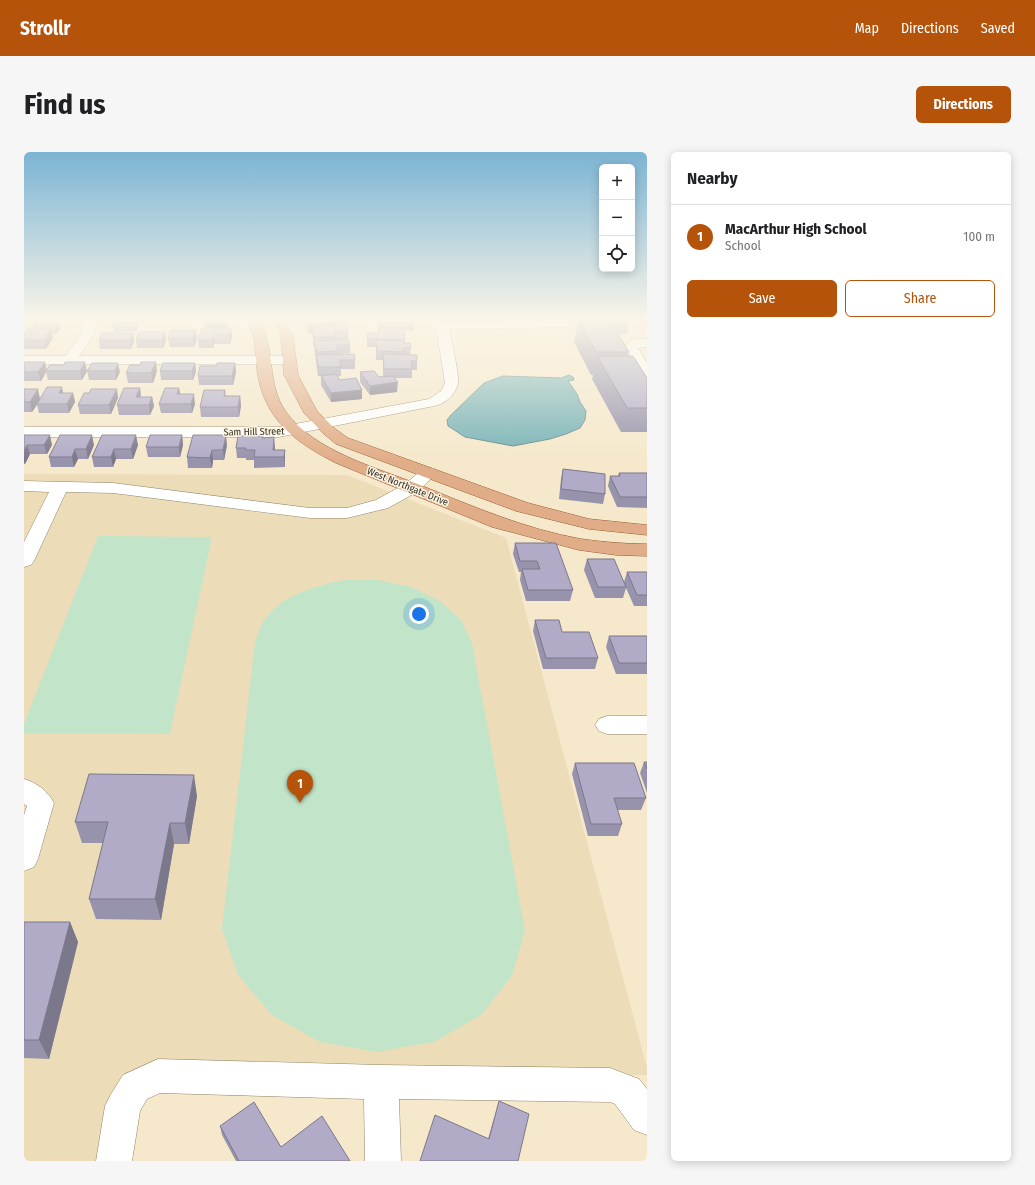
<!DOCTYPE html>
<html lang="en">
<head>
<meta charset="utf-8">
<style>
	body { margin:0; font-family:"Fira Sans Condensed",sans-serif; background:#f6f6f6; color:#202124 }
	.controls { position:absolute; right:12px; top:12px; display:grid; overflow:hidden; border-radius:6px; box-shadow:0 2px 10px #0003 }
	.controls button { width:36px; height:36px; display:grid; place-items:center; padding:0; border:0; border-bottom:1px solid #e0e0e0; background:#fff; color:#202124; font:20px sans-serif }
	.you { position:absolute; left:395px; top:462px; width:14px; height:14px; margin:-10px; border:3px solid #fff; border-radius:50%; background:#1a73e8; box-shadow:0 0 0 6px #1a73e833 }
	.badge { display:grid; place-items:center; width:26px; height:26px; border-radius:50%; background:#b45309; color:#fff; font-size:13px; font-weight:700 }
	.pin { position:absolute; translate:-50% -33px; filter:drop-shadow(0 1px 2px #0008) }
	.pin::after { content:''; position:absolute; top:21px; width:14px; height:12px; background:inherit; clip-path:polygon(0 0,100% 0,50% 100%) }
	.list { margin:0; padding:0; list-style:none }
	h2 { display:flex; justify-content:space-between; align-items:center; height:52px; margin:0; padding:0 16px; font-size:17px }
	h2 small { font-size:13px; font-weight:400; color:#757577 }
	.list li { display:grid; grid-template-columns:26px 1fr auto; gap:12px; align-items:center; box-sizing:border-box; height:64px; padding:0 16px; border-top:1px solid #e0e0e0 }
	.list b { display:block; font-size:15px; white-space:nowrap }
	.list p { margin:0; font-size:13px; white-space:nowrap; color:#757577 }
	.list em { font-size:13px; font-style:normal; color:#757577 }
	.actions { display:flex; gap:8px; padding:12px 16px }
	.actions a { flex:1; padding:9px 0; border:1px solid #b45309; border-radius:6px; text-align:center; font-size:14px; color:#b45309 }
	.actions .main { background:#b45309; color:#fff }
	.icon { flex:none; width:22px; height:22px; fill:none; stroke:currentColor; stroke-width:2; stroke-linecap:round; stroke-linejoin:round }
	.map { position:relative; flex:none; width:623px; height:1009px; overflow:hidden; border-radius:6px }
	header { display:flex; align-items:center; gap:24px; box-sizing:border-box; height:56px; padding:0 20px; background:#b45309; color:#fff }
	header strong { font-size:19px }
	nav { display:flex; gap:22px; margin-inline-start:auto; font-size:14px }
	.intro { display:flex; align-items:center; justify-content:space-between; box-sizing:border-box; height:96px; padding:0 24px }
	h1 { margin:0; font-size:28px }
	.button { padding:10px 18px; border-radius:6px; background:#b45309; color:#fff; font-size:14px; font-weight:700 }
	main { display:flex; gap:24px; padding:0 24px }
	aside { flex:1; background:#fff; border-radius:6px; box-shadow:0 2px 10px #0003 }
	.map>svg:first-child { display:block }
	.built { fill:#eddcb8 }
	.green { fill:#c2e5c9 }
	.water { fill:#78b3b7; stroke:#648c8b }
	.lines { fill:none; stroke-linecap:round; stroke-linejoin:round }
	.minor-casing { stroke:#908469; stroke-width:1 }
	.major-casing { stroke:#985e32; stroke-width:1 }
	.minor { fill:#fff; fill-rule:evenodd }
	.major { fill:#e1ad88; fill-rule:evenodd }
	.wall { fill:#9893ac }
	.shaded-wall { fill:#7c788c }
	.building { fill:#b1abc8; stroke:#7c788c }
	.labels { text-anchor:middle; stroke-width:3; stroke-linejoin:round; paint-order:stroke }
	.far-street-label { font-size:10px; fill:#363025; stroke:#fef6e4 }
</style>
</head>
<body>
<header>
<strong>Strollr</strong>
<nav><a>Map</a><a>Directions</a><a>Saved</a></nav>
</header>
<div class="intro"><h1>Find us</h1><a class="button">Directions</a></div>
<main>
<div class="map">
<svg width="623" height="1009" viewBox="0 0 623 1009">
	<rect width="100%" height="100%" fill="#f5e8cb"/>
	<path class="built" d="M0,322l323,1 159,63 141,530v7l-525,-1 -16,87h-82z"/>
	<g class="green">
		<path d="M74,384l114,1 -42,197 -146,-1v-9z"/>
		<path d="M320,428h34l33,7 29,14 21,19 11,23 53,287 -13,46 -31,39 -47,27 -57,10 -57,-10 -48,-27 -34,-40 -16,-46 33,-287c3,-7 5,-17 10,-23 18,-25 51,-33 79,-39z"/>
	</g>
	<path class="water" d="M545,223l4,2 1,3 -6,1 9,13 3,8 6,9 -1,9 -5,8 -14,6 -16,5 -37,7 -48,-9 -17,-11 -1,-6 4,-5 33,-32 19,-7 58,2z"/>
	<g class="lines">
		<g class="minor-casing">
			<g id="minor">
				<path d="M60,167h12c3,13 -11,27 -17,37h210l5,1 2,3 -2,3 -5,1h-265v-8h42c6,-10 20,-24 18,-37z"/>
				<path d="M404,167h14l3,2 128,-2 -3,7 -4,1 -117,2c2,9 11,49 9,55 -3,11 -13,20 -24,22l-155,31h-255v-10h255l150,-28 12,-8 4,-8 -9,-57z"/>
				<path d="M612,187h11v8l-9,1 9,15v15l-5,-1 -17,-30 6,-7z"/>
				<path d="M405,316l6,1 2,4 -20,19 -29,16 -41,10h-37l-197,-25 -47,-1 -32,69 -3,4 -7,2v-25l25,-50 -25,-1v-10l89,2 197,25h37l29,-8 29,-16 18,-15z"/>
				<path d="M583,564h40v18h-40l-8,-3 -4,-6 4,-6z"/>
				<path d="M0,627c13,4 24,12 30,24l-16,56 -4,8 -10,4v-56l3,-9 -3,-2z"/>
				<path d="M134,907l223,6 229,3 29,11 8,10v46l-13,-5 -19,-26 -5,-2 -211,-3 2,62h-36l-1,-62 -204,-6 -13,6 -7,12 -8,50h-36l9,-55 6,-12 12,-19z"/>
			</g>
		</g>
		<g class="major-casing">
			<g id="major">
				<path d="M223,167h12c17,29 7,65 27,93 28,39 91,56 134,73 52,21 105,44 161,54 22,3 44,5 66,5v12l-31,-1 -37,-5 -87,-23 -156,-64c-41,-21 -72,-43 -79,-93 -2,-18 -1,-34 -10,-51z"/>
				<path d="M248,167h12l9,17 5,39 19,36 17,17 14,10 180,65 61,16 58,6v10l-58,-6 -73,-18 -180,-67 -12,-10 -20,-21 -20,-38 -3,-39z"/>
			</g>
		</g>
		<use href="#minor" class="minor"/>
		<use href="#major" class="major"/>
	</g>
	<g class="wall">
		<path d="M12,167h23l2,9 -5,6h-4l1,4 -7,11h-22v-15l9,-5 -1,-4z"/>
		<path d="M89,167h32l-1,5h-5l-2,7 -23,1 -2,-9z"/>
		<path d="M168,167h35l1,9 4,9 -2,7h-16l-1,4h-14l-1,-8 7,-12 -3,-6v-2l-8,1z"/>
		<path d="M278,167h44v5l-10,1v2l12,-1v13l2,6v8l-12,1 17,6v9h-14v7h-4l3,4 22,10v9l-31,3 -10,-17v-9h-3l-4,-30h-1v-13h-4l-7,-10z"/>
		<path d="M347,167h43l1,4 -1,8h-10l1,8v4l6,5 -1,7 7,6v9h-5v8h-17l2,14 -27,3 -10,-13v-10l19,5h4v-17h-7v-13h-9v-14h11v-12h-6z"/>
		<path d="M561,167h40l4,6 -2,9h-10l12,18 -1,4 19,52v24h-26l-29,-53 1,-4h-2l-17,-33 5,-22h7z"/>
		<path d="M147,178l26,9 -3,8h-24l-2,-9z"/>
		<path d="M141,180l1,9 -3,7h-26l-1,-8z"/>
		<path d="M109,181l1,9 -3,7h-31l-1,-9z"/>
		<path d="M0,210l22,8 4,-5 37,6 -5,9h-34l-2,-8 -5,9h-17z"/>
		<path d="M68,211l28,9 -4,8h-27l-2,-9z"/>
		<path d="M171,211l1,9 -3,8h-32l-1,-9z"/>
		<path d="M211,211l1,9 -3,13h-34l-1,-9 18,-10z"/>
		<path d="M116,213l17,6 -4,12h-25l-2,-10z"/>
		<path d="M116,236l1,9h11l2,9 -4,9h-31l-2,-10z"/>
		<path d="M155,236l1,6 15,10 -3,9h-31l-2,-9z"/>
		<path d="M0,237l16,9 23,-5h10l2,9 -6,11h-30l-2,-8 -5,7h-8z"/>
		<path d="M201,238l1,6h14l1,10 -2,11h-38l-1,-10z"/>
		<path d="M94,246l-7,16h-31l-2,-9z"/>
		<path d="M0,283l28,10 -5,9h-17l-5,10h-1z"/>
		<path d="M36,283l34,10 -6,14h-10l-4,8h-23l-2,-10z"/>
		<path d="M78,283l36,10 -5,14h-17l-3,8h-19l-2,-10z"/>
		<path d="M158,283l1,10 -3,12h-32l-2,-10z"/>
		<path d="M203,293l-3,15h-11l-1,8h-24l-1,-11z"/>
		<path d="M251,295v3h10v17l-31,1v-8h-8v-2h-9l-1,-10z"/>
		<path d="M539,317l42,25 -2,10 -44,-5 2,-20z"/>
		<path d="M595,321h28v35l-30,-1 -9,-21 2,-10h8z"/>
		<path d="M491,391l58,47 -3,11h-44l-6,-21 1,-8h-2l-6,-18z"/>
		<path d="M563,407l37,23 3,-10h20v34h-13l-8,-18 -3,10h-28l-11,-28z"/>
		<path d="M511,468l27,12 36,26 -3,11h-52l-10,-38z"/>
		<path d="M585,484h38v38h-31l-10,-27z"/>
		<path d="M620,610h3v31l-7,-20z"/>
		<path d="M551,611l71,35 -5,12h-24l5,14 -4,12h-30l-16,-62z"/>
		<path d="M173,644l-8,48h-15l-13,76 -65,-1 -7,-20 14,-56h-21l-7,-21z"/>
		<path d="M0,770h46l8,20 -29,117 -25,-1z"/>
		<path d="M475,949l19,60 -30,-22z"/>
		<path d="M196,974l61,21 69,14h-114l-14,-26z"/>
	</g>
	<g class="shaded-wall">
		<path d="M34,167l3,9 -5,6 -2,-9z"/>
		<path d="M112,167h2l1,5 -2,7 -1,-8z"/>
		<path d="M170,167h8v1l-8,1z"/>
		<path d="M309,167h13v5l-10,1v5l-27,3v-9z"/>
		<path d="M203,168l1,9 -21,2 -1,-8z"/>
		<path d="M207,176l1,9 -2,7 -1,-9z"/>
		<path d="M27,177l2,9 -7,11 -2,-9z"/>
		<path d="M172,178l1,9 -3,8 -1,-9z"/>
		<path d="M141,180l1,9 -3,7 -1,-8z"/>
		<path d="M109,181l1,9 -3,7 -1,-9z"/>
		<path d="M190,183v9l-1,4 -1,-8z"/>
		<path d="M21,210l2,9h-1v1l-5,9 -3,-9z"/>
		<path d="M61,210l2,9 -5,9 -2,-9z"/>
		<path d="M132,210l1,9 -4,12 -2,-10z"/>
		<path d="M94,211l2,9 -4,8 -1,-9z"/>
		<path d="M171,211l1,9 -3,8 -1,-9z"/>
		<path d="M211,211l1,9 -3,13 -1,-9z"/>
		<path d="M374,230l-1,10 -27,3v-9z"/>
		<path d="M38,235l2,10 -5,-4z"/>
		<path d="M116,236l1,10 -5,-1z"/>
		<path d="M155,236l2,9 -4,-3z"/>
		<path d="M14,237l2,10 -8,13 -2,-10z"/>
		<path d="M93,237l1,9 -7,16 -2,-9z"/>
		<path d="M338,238v9l-31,3v-9z"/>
		<path d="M49,241l2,9 -6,11 -2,-9z"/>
		<path d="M170,242l1,10 -3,9 -1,-9z"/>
		<path d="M216,244l1,10 -2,11 -1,-10z"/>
		<path d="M128,245l2,9 -4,9 -1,-10z"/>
		<path d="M26,283l2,10 -5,9 -3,-9z"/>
		<path d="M68,283l2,10 -6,14 -2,-10z"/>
		<path d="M112,283l2,10 -5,14 -2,-10z"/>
		<path d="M158,283l1,10 -3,12 -1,-10z"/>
		<path d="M202,283l1,10 -3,15 -1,-10z"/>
		<path d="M250,285l1,10 -1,10 -1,-7z"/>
		<path d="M3,293l3,9 -5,10 -1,-3v-10z"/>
		<path d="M51,297l3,10 -4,8 -2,-10z"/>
		<path d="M90,297l2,10 -3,8 -2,-10z"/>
		<path d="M188,298l1,10 -1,8 -2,-10z"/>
		<path d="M261,298v17l-1,-10z"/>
		<path d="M170,623l3,21 -8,48 -4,-21z"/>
		<path d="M146,671l4,21 -13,76 -6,-21z"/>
		<path d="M46,770l8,20 -29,117 -10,-19z"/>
	</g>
	<g class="building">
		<path d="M12,167h22l-4,6h-22z"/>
		<path d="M89,167h23v4h-24z"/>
		<path d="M180,167h23v1l-21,3z"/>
		<path d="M282,167h29l1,2 -27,3z"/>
		<path d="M354,167h36l1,4h-36z"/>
		<path d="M569,167h32l4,6h-17l-3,-5h-15z"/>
		<path d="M555,168h30l20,32h-33z"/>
		<path d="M324,174v6h-13v5h-22l1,-10z"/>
		<path d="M178,176h29l-2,7h-15l-2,5h-14z"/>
		<path d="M354,176h25l2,11h-37l-1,-6h12z"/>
		<path d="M4,177h23l-7,11h-20v-6z"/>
		<path d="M147,178h25l-3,8h-25z"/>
		<path d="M115,180h26l-3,8h-26z"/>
		<path d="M78,181h31l-3,7h-31z"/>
		<path d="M324,187l2,6h-13l1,6 -21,1 -3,-11z"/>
		<path d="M352,188l27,1 1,2h6l1,5h-8l1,4 -27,-1z"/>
		<path d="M330,202l1,6h-15l1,7h-23l-2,-12z"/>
		<path d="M359,202l34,1v6h-6l1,8h-28z"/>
		<path d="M573,204h36l14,22v30h-20z"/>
		<path d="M0,210h21l-7,10h-14z"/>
		<path d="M41,210h20l-5,9h-34l4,-6h14z"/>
		<path d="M117,210h15l-5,11h-25l4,-8h10z"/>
		<path d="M68,211h26l-3,8h-28z"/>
		<path d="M139,211h32l-3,8h-32z"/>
		<path d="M193,211h18l-3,13h-34l2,-10h16z"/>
		<path d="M350,219l5,6 14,-1 5,6 -28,4 -10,-14z"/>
		<path d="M312,222l4,6 16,-2 6,12 -31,3 -10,-17z"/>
		<path d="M23,235h15l-3,6h14l-6,11h-30z"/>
		<path d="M100,236h16l-4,9h16l-3,8h-32z"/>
		<path d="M141,236h14l-2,6h17l-3,10h-32z"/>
		<path d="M0,237h14l-8,13h-6z"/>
		<path d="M67,237h26l-8,16h-31l6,-12h5z"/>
		<path d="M180,238h21l-1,6h16l-2,11h-38z"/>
		<path d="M0,283h26l-6,10h-17l-3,6z"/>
		<path d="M36,283h32l-6,14h-11l-3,8h-23z"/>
		<path d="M78,283h34l-5,14h-17l-3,8h-19z"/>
		<path d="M126,283h32l-3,12h-33z"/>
		<path d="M169,283h33l-3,15h-11l-2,8 -23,-1z"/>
		<path d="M214,284h25l-1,2 12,-1 -1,13h12l-1,7h-30l1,-7h-10l1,-2h-10z"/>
		<path d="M539,317l42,5v20l-44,-5z"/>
		<path d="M595,321h28v24h-27l-10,-21h10z"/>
		<path d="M491,391h41l17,47h-45l-6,-21h18l-3,-8h-17z"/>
		<path d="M563,407h27l12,28h-28z"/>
		<path d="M603,420h20v23h-10z"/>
		<path d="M511,468h24l3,12h27l9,26h-52z"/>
		<path d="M585,484h38v27h-28z"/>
		<path d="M620,610h3v7z"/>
		<path d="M551,611h59l12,35h-32l8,26h-31z"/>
		<path d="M65,622l105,1 -9,48h-15l-15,76h-66l19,-77h-33z"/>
		<path d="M0,770h46l-31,118h-15z"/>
		<path d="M475,949l30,13 -11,47h-98l15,-46 54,24z"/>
		<path d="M230,950l27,45 41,-31 28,45h-111l-19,-35z"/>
	</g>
	<linearGradient id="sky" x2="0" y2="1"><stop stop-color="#7bb4d4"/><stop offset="0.54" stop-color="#faf5e8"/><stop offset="1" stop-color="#faf5e8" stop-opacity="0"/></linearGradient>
	<rect width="623" height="309" fill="url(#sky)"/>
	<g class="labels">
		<g class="far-street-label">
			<text transform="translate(230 279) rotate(-1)" y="4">Sam Hill Street</text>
			<text transform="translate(384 334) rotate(22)" y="4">West Northgate Drive</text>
		</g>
	</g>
</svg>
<div class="controls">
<button>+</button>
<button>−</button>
<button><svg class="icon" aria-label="locate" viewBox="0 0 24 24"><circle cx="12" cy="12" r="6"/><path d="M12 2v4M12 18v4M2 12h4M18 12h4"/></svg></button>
</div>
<div class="you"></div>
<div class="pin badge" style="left:276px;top:651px">1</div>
</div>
<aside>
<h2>Nearby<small></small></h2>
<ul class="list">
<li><span class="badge">1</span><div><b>MacArthur High School</b><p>School</p></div><em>100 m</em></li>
</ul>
<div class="actions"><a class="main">Save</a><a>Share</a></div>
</aside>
</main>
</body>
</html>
